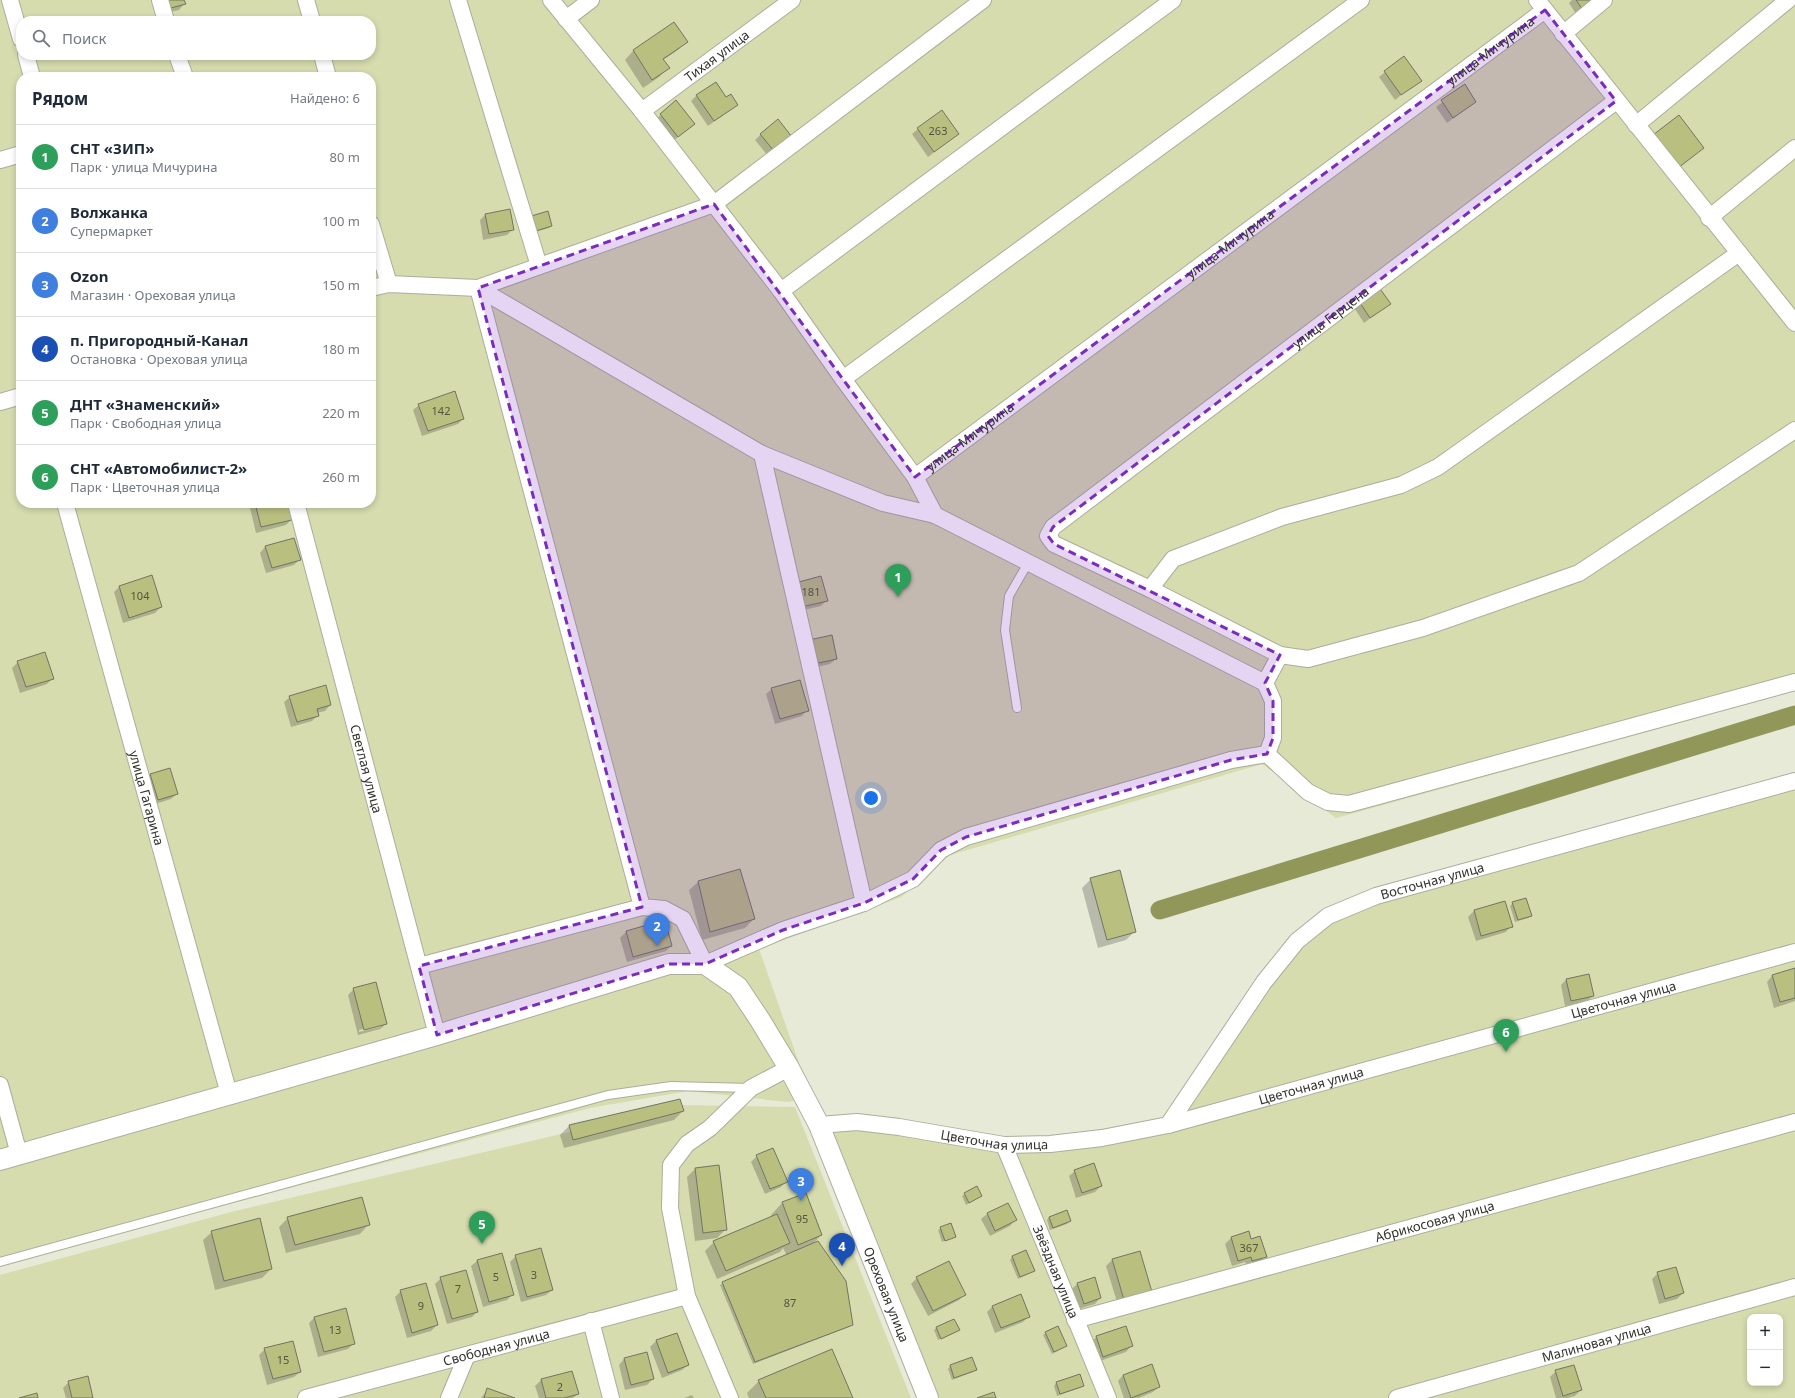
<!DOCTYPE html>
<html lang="ru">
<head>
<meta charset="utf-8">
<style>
	body { margin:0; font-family:"Noto Sans",sans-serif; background:#f2f2f3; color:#1f2937 }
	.controls { position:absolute; right:12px; bottom:12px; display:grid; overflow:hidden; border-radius:8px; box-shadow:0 2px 6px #0003 }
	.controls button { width:36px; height:36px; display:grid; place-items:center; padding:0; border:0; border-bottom:1px solid #e0e1e3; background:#fff; color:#1f2937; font:20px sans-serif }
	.you { position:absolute; left:871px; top:798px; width:14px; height:14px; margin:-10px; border:3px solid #fff; border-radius:50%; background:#1a73e8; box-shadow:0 0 0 6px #1a73e833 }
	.badge { display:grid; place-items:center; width:26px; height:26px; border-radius:50%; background:#2563eb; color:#fff; font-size:13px; font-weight:700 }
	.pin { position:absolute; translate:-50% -33px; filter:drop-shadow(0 1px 2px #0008) }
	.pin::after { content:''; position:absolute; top:21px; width:14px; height:12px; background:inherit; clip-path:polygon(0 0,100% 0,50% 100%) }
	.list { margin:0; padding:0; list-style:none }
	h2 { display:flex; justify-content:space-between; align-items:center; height:52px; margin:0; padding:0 16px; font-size:17px }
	h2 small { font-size:13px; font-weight:400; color:#747a83 }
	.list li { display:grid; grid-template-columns:26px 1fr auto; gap:12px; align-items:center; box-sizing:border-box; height:64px; padding:0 16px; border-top:1px solid #e0e1e3 }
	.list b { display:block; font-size:15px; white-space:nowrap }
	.list p { margin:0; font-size:13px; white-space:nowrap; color:#747a83 }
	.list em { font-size:13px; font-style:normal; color:#747a83 }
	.icon { flex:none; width:22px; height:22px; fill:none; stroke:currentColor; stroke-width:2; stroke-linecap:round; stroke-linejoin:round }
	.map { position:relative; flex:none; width:1795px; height:1398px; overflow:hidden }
	.search { position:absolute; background:#fff; box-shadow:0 2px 6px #0003; left:16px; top:16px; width:360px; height:44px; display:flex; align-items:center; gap:10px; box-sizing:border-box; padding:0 14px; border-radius:16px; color:#747a83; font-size:15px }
	.panel { position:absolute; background:#fff; box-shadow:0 2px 6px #0003; left:16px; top:72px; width:360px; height:436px; border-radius:16px }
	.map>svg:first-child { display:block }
	.green { fill:#d6dcae; fill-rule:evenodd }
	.shadow { fill:#0003; fill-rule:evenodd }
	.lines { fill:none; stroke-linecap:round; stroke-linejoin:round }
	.canal { stroke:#919759; stroke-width:19 }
	.building { fill:#b8bf7f; stroke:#737564 }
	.service-casing { stroke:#abae9b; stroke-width:10 }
	.minor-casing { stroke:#abae9b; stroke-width:18 }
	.tertiary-casing { stroke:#abae9b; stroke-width:22 }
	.service { stroke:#fff; stroke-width:8 }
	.minor { stroke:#fff; stroke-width:16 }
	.tertiary { stroke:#fff; stroke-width:20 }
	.marked { fill:#7b2cbf; fill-opacity:0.2; stroke:#7b2cbf; stroke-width:3; stroke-dasharray:8 5; stroke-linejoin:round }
	.labels { text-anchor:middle; stroke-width:4; stroke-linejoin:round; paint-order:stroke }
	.number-label { font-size:11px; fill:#535540 }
	.street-label { font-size:13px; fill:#31322b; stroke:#fff }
</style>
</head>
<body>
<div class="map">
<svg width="1795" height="1398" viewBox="0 0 1795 1398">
	<rect width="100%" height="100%" fill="#e7ead6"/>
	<g class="green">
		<path d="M0,0h1795v691l-459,127 -74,-54 -312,91 -49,42 -142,52 52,148 -23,5 -100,-11 -98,17 -590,157zM21,21h350v34h-350zM21,77h350v426h-350z"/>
		<path d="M1795,781v617h-867l-109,-273 185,20 164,-20 96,-143 64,-66zM1750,1317h30v66h-30z"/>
		<path d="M684,1105l111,2 116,291h-911v-123l231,-63z"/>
	</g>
	<g class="shadow">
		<path d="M158,0h25l1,4 -5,6 -17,4z"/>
		<path d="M1572,0h24l-20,14 -7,-11z"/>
		<path d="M674,23l12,19 -8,8 -15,10 5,8 -9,9 -16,11 -18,-28 8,-9z"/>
		<path d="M1385,72l35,8 -25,20 -16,-23z"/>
		<path d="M1464,86l11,16 -28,21 -11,-16z"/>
		<path d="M697,95l40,10 -29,21 -17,-25z"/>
		<path d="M676,102l18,22 -22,18 -17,-22z"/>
		<path d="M918,129l40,5 -30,23 -16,-23z"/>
		<path d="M761,134l30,3 -23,19 -13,-16z"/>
		<path d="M485,215l28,14 -6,6 -24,5 -3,-20z"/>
		<path d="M526,220l25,6 -2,2 -20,6z"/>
		<path d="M1359,300l30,4 -25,19 -11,-17z"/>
		<path d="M419,405l44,14 -5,5 -36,12 -9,-26z"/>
		<path d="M255,503h32l4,17 -5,5 -30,8 -6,-25z"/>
		<path d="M265,547l34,13 -5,5 -28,8 -6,-20z"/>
		<path d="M795,584l32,16 -6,6 -26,6z"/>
		<path d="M119,587l42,20 -6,6 -32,10 -9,-31z"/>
		<path d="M831,636l5,23 -6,5 -22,5z"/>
		<path d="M18,662l34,17 -5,5 -27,9 -8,-25z"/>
		<path d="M772,689l35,21 -5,6 -27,8 -9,-30z"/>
		<path d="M290,697l40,8 -5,6 -8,2 1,2 -6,6 -21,6 -7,-25z"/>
		<path d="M150,775l27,19 -6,5 -19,6 -7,-25z"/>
		<path d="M1091,879l44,52 -9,9 -28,8 -16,-60z"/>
		<path d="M698,882l56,37 -9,9 -43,12 -13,-50z"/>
		<path d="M1504,902l7,24 -5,6 -30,9 -8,-24 6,-6z"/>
		<path d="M1513,903l18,13 -3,2 -13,4 -5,-16z"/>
		<path d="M664,921l7,25 -5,5 -39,11 -7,-24 6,-6z"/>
		<path d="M1795,969v32l-21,7 -7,-26 5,-6z"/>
		<path d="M1566,980l27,16 -6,5 -22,5 -4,-21z"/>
		<path d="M354,989l32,35 -6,5 -22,6 -10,-40zM380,1024v3l-21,5v-2z"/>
		<path d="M679,1100l4,11 -9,9 -110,28 -4,-13 9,-9z"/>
		<path d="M757,1156l29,26 -5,5 -16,7 -14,-32z"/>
		<path d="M696,1168l30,61 -9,9 -22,3 -8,-64z"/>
		<path d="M1075,1171l26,15 -6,6 -19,6 -7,-22z"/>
		<path d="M977,1187l4,9 -15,9 -4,-9z"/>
		<path d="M806,1194l15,41 -10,11 41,78 -3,3 -96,37 -33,-79 3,-2 64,-27 -4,-8 -3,4 -63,27 -12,-28 9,-9 57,-25v-2l11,-12z"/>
		<path d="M1007,1204l8,16 -5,6 -20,10 -9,-17 6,-5z"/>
		<path d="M1049,1217l21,4 -3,3 -17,6 -3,-10z"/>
		<path d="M288,1218l80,7 -8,9 -74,19 -7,-26z"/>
		<path d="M941,1228l13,9 -12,5 -4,-12z"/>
		<path d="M212,1232l59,37 -9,9 -47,12 -12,-50z"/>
		<path d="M1248,1232l3,8 14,16 -5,6 -13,4 -2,-4 -13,4 -7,-22 6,-6z"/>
		<path d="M1139,1252l6,45 -27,8 -12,-39 6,-6z"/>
		<path d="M502,1254l11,40 -6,6 -24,7 -12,-41 6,-5z"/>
		<path d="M516,1256l36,34 -6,5 -25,7 -11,-40z"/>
		<path d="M1012,1257l22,14 -16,8 -8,-19z"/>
		<path d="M1658,1273l25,20 -6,6 -18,5 -7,-25z"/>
		<path d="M441,1278l36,34 -5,5 -25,7 -12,-40z"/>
		<path d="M917,1278l48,16 -6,6 -31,16 -17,-32z"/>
		<path d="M1077,1284l23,14 -5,6 -17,5 -6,-20z"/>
		<path d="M401,1291l36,34 -6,6 -24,7 -12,-41z"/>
		<path d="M993,1306l36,10 -6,6 -28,11 -8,-21z"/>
		<path d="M315,1317l39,26 -6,6 -30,8 -9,-34z"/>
		<path d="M936,1328l22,2 -20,10 -4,-10z"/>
		<path d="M1125,1328l6,18 -5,6 -29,10 -6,-19 5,-6z"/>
		<path d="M1046,1333l20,13 -14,8 -9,-19z"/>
		<path d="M676,1334l12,31 -6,5 -20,8 -12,-31 6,-6z"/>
		<path d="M265,1349l35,23 -6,5 -27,8 -8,-30z"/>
		<path d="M971,1358l4,12 -2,2 -21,8 -4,-11 2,-3z"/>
		<path d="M624,1359l29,20 -6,6 -22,5 -6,-25z"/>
		<path d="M1556,1371l25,19 -6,6 -7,2h-12l-6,-21z"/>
		<path d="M572,1372l6,22 -5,4h-34l-4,-12 6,-6z"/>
		<path d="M1123,1375l36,12 -6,5 -14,6h-15l-6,-17z"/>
		<path d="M1080,1376l3,10 -3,2 -23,8 -3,-10 2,-3z"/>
		<path d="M759,1381l92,17h-102l-2,-5z"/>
		<path d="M69,1382l23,16h-26l-3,-10z"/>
		<path d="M488,1389l24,9h-31z"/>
		<path d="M692,1395l2,3h-10z"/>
	</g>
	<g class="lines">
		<path class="canal" d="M1160,910l635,-195"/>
	</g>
	<g class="building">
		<path d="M165,0h19l2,4 -19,5z"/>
		<path d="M1576,0h20l-14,9z"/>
		<path d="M674,22l14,20 -25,17 7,9 -18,12 -19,-30z"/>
		<path d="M1404,56l18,25 -21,14 -17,-24z"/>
		<path d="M716,82l10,15 5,-3 7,11 -24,16 -18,-26z"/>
		<path d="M1465,84l11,18 -23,16 -12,-18z"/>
		<path d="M676,100l19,24 -17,13 -18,-23z"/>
		<path d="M942,110l17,24 -25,18 -17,-24z"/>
		<path d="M1679,115l25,33 -26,20 -25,-33z"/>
		<path d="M778,119l14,18 -18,14 -14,-17z"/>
		<path d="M510,209l4,21 -25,4 -4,-20z"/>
		<path d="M548,211l4,15 -20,6 -4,-15z"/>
		<path d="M1378,286l13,18 -21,14 -12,-18z"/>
		<path d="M455,391l9,28 -36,12 -10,-27z"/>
		<path d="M255,503h33l4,17 -31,7z"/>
		<path d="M294,538l7,22 -29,8 -7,-22z"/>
		<path d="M152,575l10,32 -33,11 -10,-32z"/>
		<path d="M821,576l7,25 -27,6 -6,-24z"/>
		<path d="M832,635l5,24 -23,5 -5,-24z"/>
		<path d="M45,652l9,27 -28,8 -9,-26z"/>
		<path d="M800,680l9,31 -29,8 -9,-31z"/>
		<path d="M326,685l5,20 -14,4 2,7 -22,6 -8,-26z"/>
		<path d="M170,768l8,26 -20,6 -8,-26z"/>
		<path d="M740,869l15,50 -45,13 -12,-51z"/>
		<path d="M1120,870l16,62 -29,8 -17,-62z"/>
		<path d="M1526,898l6,18 -14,4 -6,-18z"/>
		<path d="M1505,901l8,26 -32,9 -7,-26z"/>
		<path d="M665,920l7,26 -39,11 -7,-26z"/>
		<path d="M1795,968v30l-15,4 -8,-27z"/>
		<path d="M1589,974l5,22 -23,5 -5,-22z"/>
		<path d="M376,982l11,42 -23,6 -11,-42z"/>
		<path d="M680,1099l4,12 -111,29 -4,-15z"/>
		<path d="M773,1148l15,34 -18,7 -14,-34z"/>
		<path d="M1094,1163l8,23 -20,7 -8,-23z"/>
		<path d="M719,1165l8,65 -24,3 -8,-65z"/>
		<path d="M977,1186l5,10 -13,7 -5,-10z"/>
		<path d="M806,1193l16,42 -24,10 -16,-43z"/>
		<path d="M362,1197l8,28 -75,20 -8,-28z"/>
		<path d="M1008,1203l9,17 -22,11 -8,-18z"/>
		<path d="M1067,1210l4,11 -18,7 -4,-11z"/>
		<path d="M777,1214l13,29 -64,28 -13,-30z"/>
		<path d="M260,1218l12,51 -48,12 -13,-50z"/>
		<path d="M951,1223l5,14 -11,4 -5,-14z"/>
		<path d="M1249,1231l2,8 9,-3 7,21 -15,4 -1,-4 -13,4 -7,-24z"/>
		<path d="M818,1241l28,40 7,44 -98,37 -33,-80z"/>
		<path d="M541,1248l12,42 -26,7 -12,-42z"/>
		<path d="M1026,1250l9,21 -15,6 -8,-21z"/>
		<path d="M1140,1251l12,41 -28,8 -12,-41z"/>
		<path d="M502,1253l12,42 -25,7 -12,-42z"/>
		<path d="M949,1261l17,34 -33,16 -17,-34z"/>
		<path d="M1676,1267l8,26 -19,6 -8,-27z"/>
		<path d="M466,1270l12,42 -26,7 -12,-42z"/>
		<path d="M1095,1277l6,21 -17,6 -7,-21z"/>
		<path d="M426,1283l12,42 -26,8 -12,-43z"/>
		<path d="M1021,1294l9,23 -29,11 -9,-22z"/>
		<path d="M346,1308l9,36 -31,8 -10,-35z"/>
		<path d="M954,1319l6,11 -19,9 -5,-12z"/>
		<path d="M1058,1326l9,20 -13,6 -9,-20z"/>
		<path d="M1126,1326l7,20 -30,11 -7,-21z"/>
		<path d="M677,1333l12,32 -21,8 -12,-33z"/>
		<path d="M293,1341l8,31 -28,7 -9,-31z"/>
		<path d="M832,1349l21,49h-87l-8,-18z"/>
		<path d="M647,1352l7,27 -23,6 -7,-27z"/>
		<path d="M972,1357l5,13 -23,8 -4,-13z"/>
		<path d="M1152,1364l8,23 -29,11 -8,-23z"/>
		<path d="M1574,1365l8,25 -19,6 -8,-26z"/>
		<path d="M572,1371l7,23 -15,4h-18l-5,-19z"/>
		<path d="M1080,1374l4,12 -24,8 -4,-12z"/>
		<path d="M88,1376l5,22h-21l-4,-17z"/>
		<path d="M487,1388l28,10h-31z"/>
		<path d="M994,1392l2,6h-19z"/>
		<path d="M37,1393l1,5h-19z"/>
	</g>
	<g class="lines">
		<g class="service-casing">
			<g id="service">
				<path d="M1017,708l-12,-78 4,-34 19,-33"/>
				<path d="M0,1262l608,-167 63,-9 80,2"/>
			</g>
		</g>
		<g class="minor-casing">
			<g id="minor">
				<path d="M10,0l11,39"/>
				<path d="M160,0l6,21"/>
				<path d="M306,0l6,21"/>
				<path d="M458,0l81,266"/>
				<path d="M551,0l91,111 139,180 62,88 72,98 20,38 330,168 8,18v37l-6,16"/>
				<path d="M1537,0l258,323"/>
				<path d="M566,19l25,-19"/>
				<path d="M1563,34l41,-34"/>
				<path d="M26,55l6,22"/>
				<path d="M177,55l8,22"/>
				<path d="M322,55l6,22"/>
				<path id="s1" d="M642,111l150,-111"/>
				<path d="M1636,125l152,-125"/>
				<path d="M0,160l21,-6"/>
				<path d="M1709,218l86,-70"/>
				<path d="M371,224l18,60"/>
				<path d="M371,288l18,-4 89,4 236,-84 269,-204"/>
				<path d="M478,288l164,619 22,2 19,10 22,45 78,-34 81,-27 49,-24 28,-29 25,-13 265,-77 36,-6 41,38 20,10 21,2 446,-122"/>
				<path d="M478,288l284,166 121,49 52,12"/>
				<path d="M781,291l392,-291"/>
				<path d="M843,379l518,-379"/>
				<path d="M0,402l21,-6"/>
				<path d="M762,454l102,449"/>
				<path id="s2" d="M915,477l630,-467"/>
				<path id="s3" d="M65,503l164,591"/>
				<path id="s4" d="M296,503l141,532"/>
				<path d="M1150,589l23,-30 109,-42 119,-32 37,-18 301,-214"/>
				<path id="s5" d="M1280,655l-130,-66 -96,-45 -6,-8 5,-9 563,-426"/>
				<path d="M1265,683l15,-28 28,4 115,-31 156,-55 216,-143"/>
				<path d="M419,966l223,-59"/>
				<path d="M0,1085l19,69"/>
				<path id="s6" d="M819,1125l38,-3 42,5 105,18 46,-1 52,-6 66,-13 627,-173"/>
				<path id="s7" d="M1168,1125l96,-143 33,-41 31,-25 48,-20 419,-115"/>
				<path id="s8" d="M1004,1145l104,253"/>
				<path id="s9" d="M1075,1320l720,-198"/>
				<path d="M591,1321l20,77"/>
				<path id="s10" d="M306,1398l381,-102"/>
				<path d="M449,1398l18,-43"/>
				<path d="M730,1398l-43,-102 -17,-88 1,-43 16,-21 23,-16 41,-40 38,-20"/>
				<path id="s11" d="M1397,1398l398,-111"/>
			</g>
		</g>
		<g class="tertiary-casing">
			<g id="tertiary">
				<path id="s12" d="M0,1160l437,-125 232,-71h36l33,23 22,33 29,48 30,57 109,273"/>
			</g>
		</g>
		<use href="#service" class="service"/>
		<use href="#minor" class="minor"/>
		<use href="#tertiary" class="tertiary"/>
	</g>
	<path class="marked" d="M1545,10l71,91 -563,426 -5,9 6,8 226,111 -15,28 8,18v37l-6,16 -36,6 -265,77 -25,13 -28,29 -49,24 -81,27 -78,34h-36l-232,71 -18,-69 223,-59 -164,-619 236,-84 201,273z"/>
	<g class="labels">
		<g class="number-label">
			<text x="938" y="135">263</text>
			<text x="441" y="415">142</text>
			<text x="811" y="596">181</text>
			<text x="140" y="600">104</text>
			<text x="802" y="1223">95</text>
			<text x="1249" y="1252">367</text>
			<text x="534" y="1279">3</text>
			<text x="496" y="1281">5</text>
			<text x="458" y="1293">7</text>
			<text x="790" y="1307">87</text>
			<text x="421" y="1310">9</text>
			<text x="335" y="1334">13</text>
			<text x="283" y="1364">15</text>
			<text x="560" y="1391">2</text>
		</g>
		<g class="street-label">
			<text dy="5" stroke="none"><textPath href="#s2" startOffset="716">улица Мичурина</textPath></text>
			<text dy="5" stroke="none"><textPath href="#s1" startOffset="93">Тихая улица</textPath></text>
			<text dy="5" stroke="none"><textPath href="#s2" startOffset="392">улица Мичурина</textPath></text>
			<text dy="5" stroke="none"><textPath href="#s5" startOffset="620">улица Герцена</textPath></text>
			<text dy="5" stroke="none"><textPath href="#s2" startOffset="68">улица Мичурина</textPath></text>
			<text dy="5" stroke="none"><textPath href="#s4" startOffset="275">Светлая улица</textPath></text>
			<text dy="5" stroke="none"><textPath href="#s3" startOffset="306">улица Гагарина</textPath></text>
			<text dy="5" stroke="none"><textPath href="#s7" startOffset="375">Восточная улица</textPath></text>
			<text dy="5" stroke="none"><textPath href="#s6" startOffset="825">Цветочная улица</textPath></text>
			<text dy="5" stroke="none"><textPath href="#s6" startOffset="501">Цветочная улица</textPath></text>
			<text dy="5" stroke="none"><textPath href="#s6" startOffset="177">Цветочная улица</textPath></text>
			<text dy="5" stroke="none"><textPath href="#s9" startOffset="373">Абрикосовая улица</textPath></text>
			<text dy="5" stroke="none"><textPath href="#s8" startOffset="137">Звёздная улица</textPath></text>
			<text dy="5" stroke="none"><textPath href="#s12" startOffset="1116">Ореховая улица</textPath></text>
			<text dy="5" stroke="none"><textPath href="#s11" startOffset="207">Малиновая улица</textPath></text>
			<text dy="5" stroke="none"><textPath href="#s10" startOffset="197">Свободная улица</textPath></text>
		</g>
	</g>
</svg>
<div class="controls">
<button>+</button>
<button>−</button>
</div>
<div class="you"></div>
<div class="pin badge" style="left:898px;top:597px;background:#2e9e5b">1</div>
<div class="pin badge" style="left:657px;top:946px;background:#3f7fe0">2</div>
<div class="pin badge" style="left:801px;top:1201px;background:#3f7fe0">3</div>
<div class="pin badge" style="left:842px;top:1266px;background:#1a4fb4">4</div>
<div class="pin badge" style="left:482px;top:1244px;background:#2e9e5b">5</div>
<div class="pin badge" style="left:1506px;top:1052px;background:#2e9e5b">6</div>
<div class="search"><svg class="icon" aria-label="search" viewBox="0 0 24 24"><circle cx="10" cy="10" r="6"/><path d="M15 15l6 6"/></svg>Поиск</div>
<section class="panel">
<h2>Рядом<small>Найдено: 6</small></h2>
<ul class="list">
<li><span class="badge" style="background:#2e9e5b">1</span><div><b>СНТ «ЗИП»</b><p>Парк · улица Мичурина</p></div><em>80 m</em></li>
<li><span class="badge" style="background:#3f7fe0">2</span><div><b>Волжанка</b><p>Супермаркет</p></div><em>100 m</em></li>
<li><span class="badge" style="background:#3f7fe0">3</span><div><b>Ozon</b><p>Магазин · Ореховая улица</p></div><em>150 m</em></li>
<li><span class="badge" style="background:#1a4fb4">4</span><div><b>п. Пригородный-Канал</b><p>Остановка · Ореховая улица</p></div><em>180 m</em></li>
<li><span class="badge" style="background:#2e9e5b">5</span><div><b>ДНТ «Знаменский»</b><p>Парк · Свободная улица</p></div><em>220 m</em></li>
<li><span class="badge" style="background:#2e9e5b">6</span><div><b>СНТ «Автомобилист-2»</b><p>Парк · Цветочная улица</p></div><em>260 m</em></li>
</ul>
</section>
</div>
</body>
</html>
